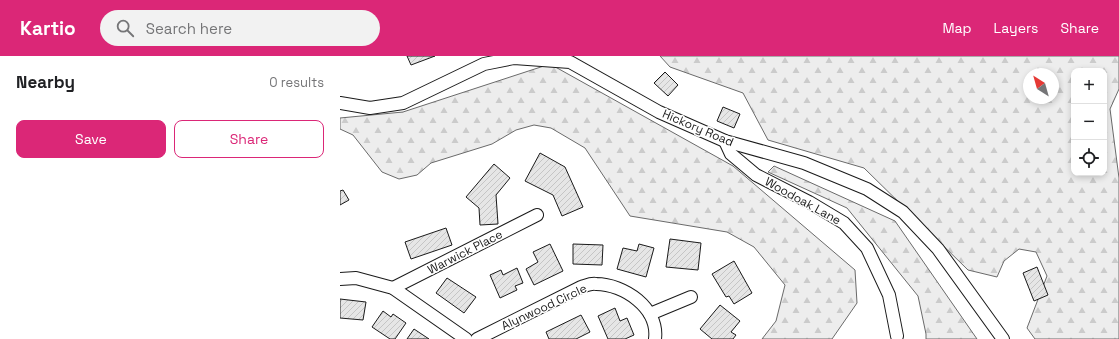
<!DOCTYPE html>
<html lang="en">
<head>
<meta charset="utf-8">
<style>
	body { margin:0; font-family:"Space Grotesk",sans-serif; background:#f2f2f2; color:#202124 }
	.controls { position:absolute; right:12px; top:12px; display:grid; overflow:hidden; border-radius:8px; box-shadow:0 2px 6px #0003 }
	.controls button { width:36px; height:36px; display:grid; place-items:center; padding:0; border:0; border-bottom:1px solid #e0e0e0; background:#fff; color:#202124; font:20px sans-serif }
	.compass { position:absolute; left:683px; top:12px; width:36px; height:36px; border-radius:50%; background:#fff; box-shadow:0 2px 6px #0003; rotate:323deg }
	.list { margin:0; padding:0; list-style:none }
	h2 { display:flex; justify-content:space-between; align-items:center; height:52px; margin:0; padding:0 16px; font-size:17px }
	h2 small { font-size:13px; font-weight:400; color:#757577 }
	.actions { display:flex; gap:8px; padding:12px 16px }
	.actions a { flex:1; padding:9px 0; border:1px solid #db2777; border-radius:8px; text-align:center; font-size:14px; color:#db2777 }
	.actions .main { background:#db2777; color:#fff }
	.icon { flex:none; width:22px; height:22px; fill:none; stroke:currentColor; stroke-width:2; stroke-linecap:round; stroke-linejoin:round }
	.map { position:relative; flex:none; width:779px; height:283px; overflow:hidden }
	header { display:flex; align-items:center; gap:24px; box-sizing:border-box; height:56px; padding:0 20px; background:#db2777; color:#fff }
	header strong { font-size:19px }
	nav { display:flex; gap:22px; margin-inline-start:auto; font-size:14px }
	.search { width:280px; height:36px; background:#f2f2f2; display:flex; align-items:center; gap:10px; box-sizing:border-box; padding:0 14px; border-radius:22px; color:#757577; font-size:15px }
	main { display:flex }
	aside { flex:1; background:#fff }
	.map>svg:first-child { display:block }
	.forest { fill:url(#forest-firs); stroke:#6a6a6a; fill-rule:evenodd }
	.building { fill:url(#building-hatch); stroke:#1a1a1a }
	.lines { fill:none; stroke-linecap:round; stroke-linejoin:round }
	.street-casing { stroke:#1a1a1a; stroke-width:14 }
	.street { stroke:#fff; stroke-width:12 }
	.labels { text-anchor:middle; stroke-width:3; stroke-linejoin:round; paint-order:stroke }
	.street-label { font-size:12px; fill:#1a1a1a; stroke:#fff }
</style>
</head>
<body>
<header>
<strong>Kartio</strong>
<div class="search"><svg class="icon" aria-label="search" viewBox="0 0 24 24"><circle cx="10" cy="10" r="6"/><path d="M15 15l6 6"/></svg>Search here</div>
<nav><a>Map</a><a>Layers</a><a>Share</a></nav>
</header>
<main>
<aside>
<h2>Nearby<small>0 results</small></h2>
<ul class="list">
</ul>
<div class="actions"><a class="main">Save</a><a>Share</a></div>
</aside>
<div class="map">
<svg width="779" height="283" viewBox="0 0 779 283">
	<defs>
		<pattern id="forest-firs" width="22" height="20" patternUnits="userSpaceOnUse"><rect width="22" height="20" fill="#ededed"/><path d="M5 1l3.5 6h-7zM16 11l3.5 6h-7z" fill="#cbcbcb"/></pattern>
		<pattern id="building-hatch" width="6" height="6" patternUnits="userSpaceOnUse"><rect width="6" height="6" fill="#e6e6e6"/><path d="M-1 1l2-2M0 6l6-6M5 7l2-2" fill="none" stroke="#c5c5c5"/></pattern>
	</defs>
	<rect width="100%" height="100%" fill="#fff"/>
	<g class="forest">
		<path d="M320,0h459v33l-9,20 9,69v161h-84l-8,-11 20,-52 -11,-24 -17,-3 -15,12 -7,16 -29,-7 -104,-102 -96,-28 -25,-47 -73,-26zM734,15h30v102h-30zM689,18h24v24h-24z"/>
		<path d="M210,8l183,102 122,104 2,33 -25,36h-70l14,-18 9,-36 -31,-38 -27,-15 -97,-16 -45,-68 -34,-20 -17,-3 -18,5 -24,14 -61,19 -14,12 -18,4 -17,-7 -29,-37 -13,-6v-11l63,-6z"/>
		<path d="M434,110l121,55 82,118h-51v-5l-8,-38 -71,-88 -79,-36z"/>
	</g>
	<g class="building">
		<path d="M67,0h28l-24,9z"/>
		<path d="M325,16l13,13 -10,11 -14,-13z"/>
		<path d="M383,51l17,7 -6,14 -17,-7z"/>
		<path d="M200,97l25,14 18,40 -21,9 -9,-21 -28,-14z"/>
		<path d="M154,108l16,14 -14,17 2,29 -18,1 -1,-17 -13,-11z"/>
		<path d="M3,134l6,10 -9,5v-14z"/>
		<path d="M106,172l6,17 -41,14 -6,-17z"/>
		<path d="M330,183l31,4 -3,27 -32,-3z"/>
		<path d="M210,188l13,27 -29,14 -8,-16 12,-7 -5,-10z"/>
		<path d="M233,188l30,1 -1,20 -29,-1z"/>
		<path d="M299,188l15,4 -8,29 -29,-8 6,-21 14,3z"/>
		<path d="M394,205l18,32 -18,11 -5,-8 -3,1 -14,-23z"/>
		<path d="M697,211l11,28 -14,6 -11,-28z"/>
		<path d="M177,212l6,15 -8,3 2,4 -17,8 -10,-23 11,-5 2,5z"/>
		<path d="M107,222l29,19 -12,16 -28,-20z"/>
		<path d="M0,243l26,3 -3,18 -23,-2z"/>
		<path d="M380,249l20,16 -9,11 5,3 -3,4h-21l-12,-10z"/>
		<path d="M275,252l5,13 7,-3 7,17 -9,4h-17l-10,-23z"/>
		<path d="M43,255l8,6 2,-3 13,9 -11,16h-5l-18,-12z"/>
		<path d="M241,259l9,17 -14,7h-27l-3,-7z"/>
		<path d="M74,273l15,10h-22z"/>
	</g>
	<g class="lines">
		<g class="street-casing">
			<g id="street">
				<path d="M0,47l30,5 33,-5 81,-39 30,-6 56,4 89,50 66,29 79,22 63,26 36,23 35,37 65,90"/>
				<path d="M385,85l6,13 25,21 53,27 35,21 23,25 22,47 8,41"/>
				<path d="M0,223l16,-1 37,10 73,51"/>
				<path d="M53,232l144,-73"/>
				<path d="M310,258l41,-17"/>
				<path d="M137,283l104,-52c4,-1 10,-4 15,-3 28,0 63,24 59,55"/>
			</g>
		</g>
		<use href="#street" class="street"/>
	</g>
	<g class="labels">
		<g class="street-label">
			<text transform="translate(358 72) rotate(23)" y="4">Hickory Road</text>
			<text transform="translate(463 145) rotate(29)" y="4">Woodoak Lane</text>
			<text transform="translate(125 196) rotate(-27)" y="4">Warwick Place</text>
			<text transform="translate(204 251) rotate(-25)" y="4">Alynwood Circle</text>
		</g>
	</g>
</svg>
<div class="controls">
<button>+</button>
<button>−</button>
<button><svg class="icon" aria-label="locate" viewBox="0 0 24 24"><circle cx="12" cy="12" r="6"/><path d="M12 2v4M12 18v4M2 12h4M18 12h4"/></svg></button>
</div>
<svg class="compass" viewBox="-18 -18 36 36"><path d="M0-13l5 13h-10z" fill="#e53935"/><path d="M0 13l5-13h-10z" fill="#757577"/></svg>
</div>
</main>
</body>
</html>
